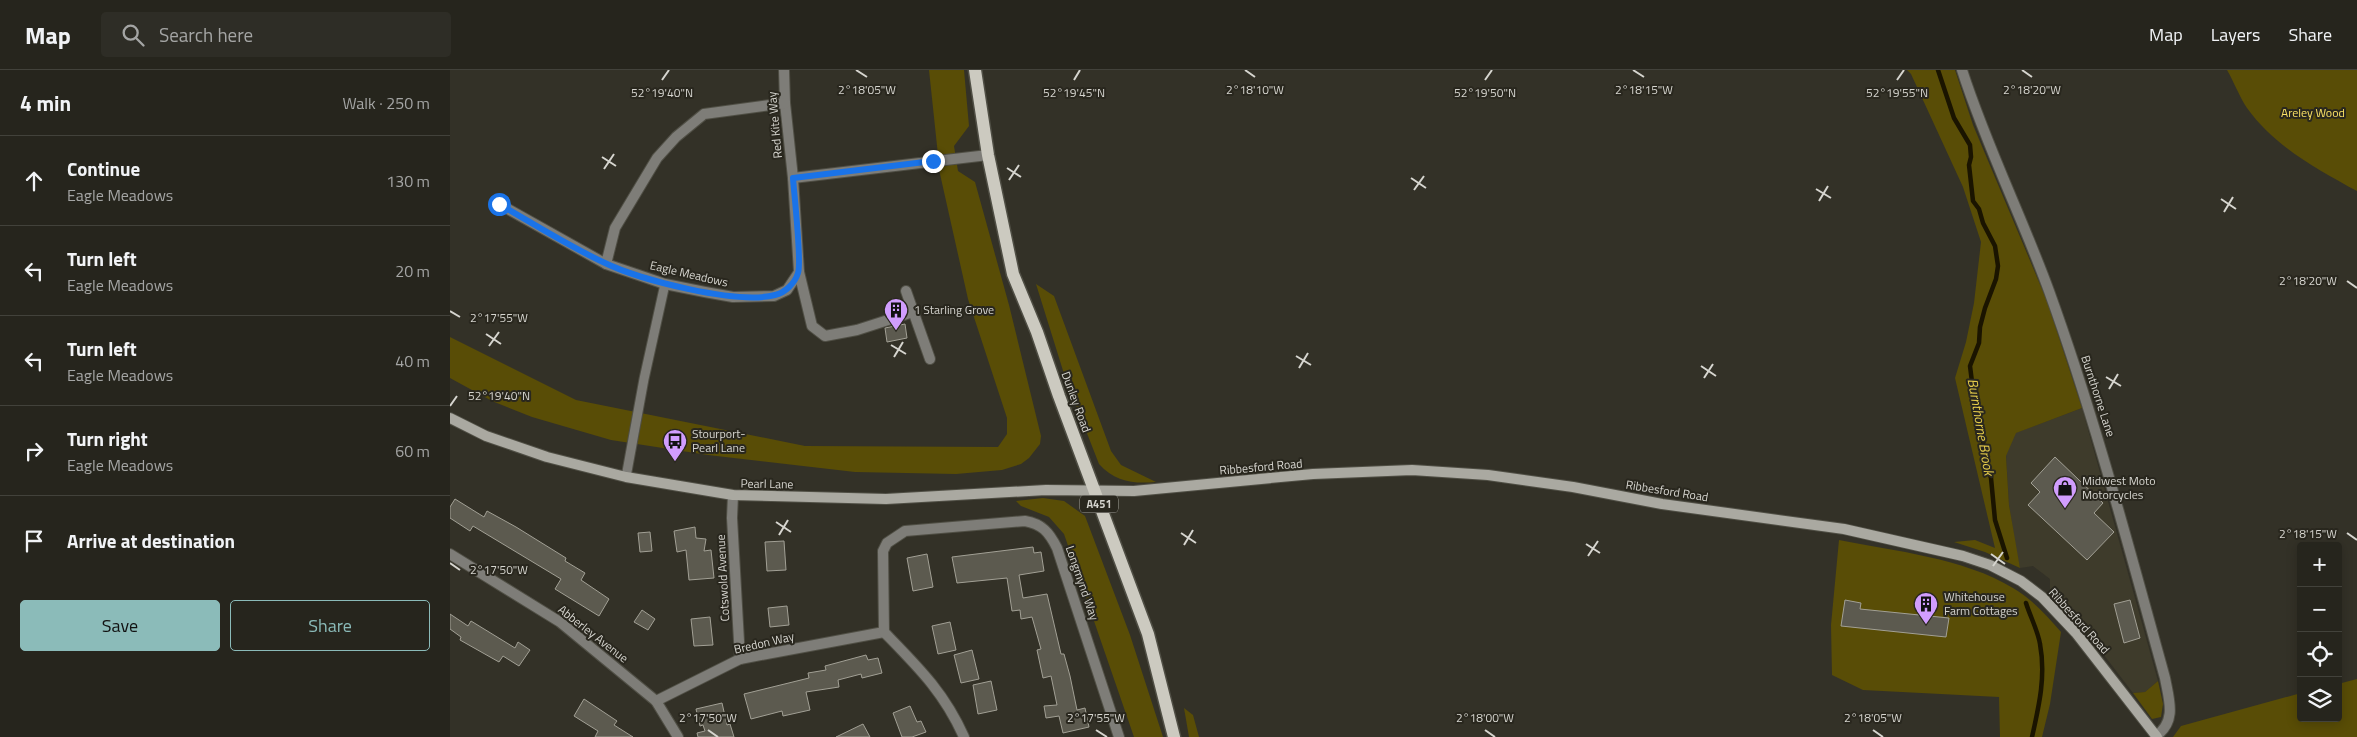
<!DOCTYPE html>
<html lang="en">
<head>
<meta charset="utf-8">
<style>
	body { margin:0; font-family:"Titillium Web",sans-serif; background:#2e2d26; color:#f1f3f6 }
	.controls { position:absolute; right:15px; bottom:15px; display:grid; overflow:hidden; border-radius:5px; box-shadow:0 2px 12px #0003 }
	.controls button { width:45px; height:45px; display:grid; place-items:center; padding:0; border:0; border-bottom:1px solid #42423b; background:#26251d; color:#f1f3f6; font:25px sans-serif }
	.stop { position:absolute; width:15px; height:15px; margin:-11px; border:4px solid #1a73e8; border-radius:50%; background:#fff }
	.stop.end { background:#1a73e8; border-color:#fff; box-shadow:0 1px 5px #0008 }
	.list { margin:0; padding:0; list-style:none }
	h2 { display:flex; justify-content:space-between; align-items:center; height:65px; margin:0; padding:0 20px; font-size:21px }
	h2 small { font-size:16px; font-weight:400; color:#a4a5a4 }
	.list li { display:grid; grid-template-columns:32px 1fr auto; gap:15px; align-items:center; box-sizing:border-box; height:90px; padding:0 20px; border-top:1px solid #42423b }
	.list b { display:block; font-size:19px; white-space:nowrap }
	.list p { margin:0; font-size:16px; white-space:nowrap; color:#a4a5a4 }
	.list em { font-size:16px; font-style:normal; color:#a4a5a4 }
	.actions { display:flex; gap:10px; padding:15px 20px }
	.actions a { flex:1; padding:11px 0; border:1px solid #8bbbb9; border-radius:5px; text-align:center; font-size:18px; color:#8bbbb9 }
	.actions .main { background:#8bbbb9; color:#111 }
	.icon { flex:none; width:28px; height:28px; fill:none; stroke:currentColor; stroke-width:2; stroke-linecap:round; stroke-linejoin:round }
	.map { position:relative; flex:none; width:1907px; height:667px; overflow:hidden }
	header { display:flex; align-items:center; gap:30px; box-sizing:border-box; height:70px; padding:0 25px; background:#26251d; border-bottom:1px solid #42423b }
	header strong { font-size:24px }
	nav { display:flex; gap:28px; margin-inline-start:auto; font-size:18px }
	.search { width:350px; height:45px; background:#2e2d26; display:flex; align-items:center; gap:12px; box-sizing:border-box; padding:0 18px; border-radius:5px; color:#a4a5a4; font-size:19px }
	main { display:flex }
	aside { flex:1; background:#26251d }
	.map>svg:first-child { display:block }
	.built { fill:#3e3b2b }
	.green { fill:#594d06 }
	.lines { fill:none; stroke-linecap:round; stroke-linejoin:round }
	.stream { stroke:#1a1400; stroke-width:4.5 }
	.building { fill:#5c5a4f; stroke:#a2a095 }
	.service-casing { stroke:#504f45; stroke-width:11 }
	.minor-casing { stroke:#504f45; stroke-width:12 }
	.secondary-casing { stroke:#504f45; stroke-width:12 }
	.primary-casing { stroke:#504f45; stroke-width:15 }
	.service { stroke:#7e7d78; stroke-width:9 }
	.minor { stroke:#7e7d78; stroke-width:10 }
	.secondary { stroke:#aaa9a1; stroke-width:10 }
	.primary { stroke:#cccac0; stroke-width:12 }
	.route { stroke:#1a73e8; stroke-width:6 }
	.ticks { fill:none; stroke:#d6d5cf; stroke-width:2 }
	.labels { text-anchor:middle; stroke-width:4; stroke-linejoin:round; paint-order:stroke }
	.shield { fill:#29271e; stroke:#a2a19a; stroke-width:1 }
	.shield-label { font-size:11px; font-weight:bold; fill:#d6d5cf }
	.park-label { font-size:12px; fill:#fce365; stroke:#29271e }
	.street-label { font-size:12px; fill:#d6d5cf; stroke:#29271e }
	.poi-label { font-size:12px; fill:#d6d5cf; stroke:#29271e; text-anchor:start }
	.water-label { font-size:14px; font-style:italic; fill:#e4cb4a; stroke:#29271e }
	.ticks-label { font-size:12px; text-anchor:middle; fill:#d6d5cf; stroke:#29271e; stroke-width:4; stroke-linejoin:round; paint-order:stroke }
</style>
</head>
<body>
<header>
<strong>Map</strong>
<div class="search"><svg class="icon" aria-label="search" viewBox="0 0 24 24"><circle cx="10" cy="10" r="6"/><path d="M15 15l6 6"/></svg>Search here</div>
<nav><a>Map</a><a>Layers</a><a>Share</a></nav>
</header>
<main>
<aside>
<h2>4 min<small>Walk · 250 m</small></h2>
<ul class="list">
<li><svg class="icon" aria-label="ahead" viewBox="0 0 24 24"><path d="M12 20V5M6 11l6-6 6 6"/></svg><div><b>Continue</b><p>Eagle Meadows</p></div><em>130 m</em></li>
<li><svg class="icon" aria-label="left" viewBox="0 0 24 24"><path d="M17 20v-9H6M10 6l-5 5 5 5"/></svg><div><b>Turn left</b><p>Eagle Meadows</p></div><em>20 m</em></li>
<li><svg class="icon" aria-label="left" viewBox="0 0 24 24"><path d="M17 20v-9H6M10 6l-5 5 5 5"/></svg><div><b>Turn left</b><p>Eagle Meadows</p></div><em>40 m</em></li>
<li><svg class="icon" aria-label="right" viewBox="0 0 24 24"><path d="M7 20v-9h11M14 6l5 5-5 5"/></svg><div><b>Turn right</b><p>Eagle Meadows</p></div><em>60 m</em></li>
<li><svg class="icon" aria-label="arrive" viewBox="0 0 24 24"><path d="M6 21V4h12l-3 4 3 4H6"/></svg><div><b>Arrive at destination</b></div></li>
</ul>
<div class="actions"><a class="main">Save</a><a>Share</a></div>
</aside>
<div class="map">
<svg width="1907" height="667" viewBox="0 0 1907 667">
	<rect width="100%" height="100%" fill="#333127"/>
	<path class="built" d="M1632,338l76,273 -13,11 -12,1 -55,-72 -28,-28v-14l-17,-13 -13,2 -4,-18 -7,-45 -3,-50 9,-22z"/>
	<g class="green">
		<path d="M479,0h35l5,56 -15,20 4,25 17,11 34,123 32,131 -1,8 -11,14 -8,6 -19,6 -46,4 -101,-2 -147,-17 -97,-15 -79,-23 -40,-16 -42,-23v-41l126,63 229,46 193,1 9,-13v-16l-39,-119 -28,-125z"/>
		<path d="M1457,0h48l18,55 74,176 35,107 -66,25 -10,23 3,49 11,63 -35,-16 -31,-10 21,-2 20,8 -40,-170 11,-36 8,-39 7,-61 -18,-55 -52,-113z"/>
		<path d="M1777,0h130v121c-40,-22 -83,-45 -110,-83 -8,-12 -13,-26 -20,-38z"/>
		<path d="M586,214l18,12 57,155 10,14 35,17c-22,2 -41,0 -57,-18l-34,-87z"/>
		<path d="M593,428l21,3 21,15 45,119 33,102h-29l-70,-203 -15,-17 -28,-11 -5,-5z"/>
		<path d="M1389,470c55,11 125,18 174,48 19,11 34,28 48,44l-11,72 -8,33h-42l-1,-40 -136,-7 -31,-15 -1,-50z"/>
		<path d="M1907,609v58h-184l8,-11 120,-33v25h37v-34z"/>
		<path d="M1708,611l5,23 -2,13 -9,2 -19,-26 12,-1z"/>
		<path d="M734,638l9,7 6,22h-10z"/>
	</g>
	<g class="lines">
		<g class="stream">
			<path d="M1488,0l16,48 16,27 1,12 -2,8 4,36 6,8 4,14 12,23 3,20 -2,13 -11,29 -5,19 -1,16 -9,23 5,40 9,34 -2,7 9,31 4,42 12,38"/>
			<path d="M1576,533c4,13 12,28 14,41 6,32 -1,62 -8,93"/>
		</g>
	</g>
	<g class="building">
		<path d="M455,254l2,14 -20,4 -2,-14z"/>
		<path d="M1605,387l48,46 -9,10 20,19 -27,28 -59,-55 12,-13 -9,-9z"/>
		<path d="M5,429l29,18 3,-6 29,16 50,31 -1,3 20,12 -4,7 28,19 -10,17 -44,-27 6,-10 -88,-53 -3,5 -20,-13v-11z"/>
		<path d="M245,457l1,11 10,1 -2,12 7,-1 3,28 -25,2 -3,-30 -9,2 -3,-21z"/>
		<path d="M200,462l2,19 -12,1 -2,-19z"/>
		<path d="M334,471l2,29 -19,1 -2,-29z"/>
		<path d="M583,477l1,6 7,-1 3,19 -25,4 4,23 24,-4 14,60h3l6,22 7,34 8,-2 4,19 -26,6 -4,-17 -13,2 -2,-12 13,-1 -6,-29 -8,2 -6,-28 4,-1 -9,-32 -11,2 -1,-9 -8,1 -5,-33 -50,5 -5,-26z"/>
		<path d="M477,484l6,33 -20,4 -6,-33z"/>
		<path d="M1395,530l16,3 -1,6 89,9 -3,19 -105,-11z"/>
		<path d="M1680,530l10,38 -16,5 -10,-39z"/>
		<path d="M337,536l2,19 -19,2 -2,-19z"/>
		<path d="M192,540l13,9 -7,11 -14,-8z"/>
		<path d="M0,544l18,12 3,-5 44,27 3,-6 12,8 -11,16 -16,-10 -4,6 -39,-22 1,-3 -11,-8z"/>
		<path d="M260,547l3,28 -19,1 -3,-27z"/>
		<path d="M500,552l6,28 -18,4 -6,-28z"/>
		<path d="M522,580l7,29 -18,4 -7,-28z"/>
		<path d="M416,585l2,5 10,-2 4,15 -20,5 -1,-4 -23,6 1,7 -33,5 4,18 -27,6 -1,-5 -31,8 -7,-25 65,-16 -1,-5 18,-3 -1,-4z"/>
		<path d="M541,611l6,29 -19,4 -5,-29z"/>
		<path d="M134,629l33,22 -3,4 19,12h-38l3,-6 -24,-15z"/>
		<path d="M272,633l5,22 3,-1 4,13h-36l-1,-4 8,-2 -2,-6 -3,1 -4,-17z"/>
		<path d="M460,636l7,16 4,-1 5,11 -14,5h-10l-9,-24z"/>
		<path d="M413,654l7,13h-34z"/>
	</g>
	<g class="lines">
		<g class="service-casing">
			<path id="service" d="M176,407l18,-98 21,-95"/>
		</g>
		<g class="minor-casing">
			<g id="minor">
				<path d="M334,0l1,33 8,75"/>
				<path d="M1512,0c24,75 60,147 87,221 46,127 80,257 116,387 4,22 12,43 -9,58"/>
				<path d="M49,134l107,60 59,20 40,8 28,5 41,-1 13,-6 12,-18 -6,-94 195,-23"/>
				<path d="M156,194l9,-36 42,-70 19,-21 28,-23 81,-11"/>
				<path d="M349,202l13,54 13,10 32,-6 56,-18"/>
				<path d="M456,221l24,68"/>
				<path d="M283,425l-1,23 8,141"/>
				<path d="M0,484l110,68 96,79 22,36"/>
				<path d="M206,631l84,-42 144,-27"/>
				<path d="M514,667c-20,-45 -46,-70 -80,-105l-1,-81 4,-8 18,-12 120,-10c17,3 24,11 32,27l62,189"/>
			</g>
		</g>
		<g class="secondary-casing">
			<path id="secondary" d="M0,348l36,18 61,21 79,20 107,18 153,4 160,-9 88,1 179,-17 99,-4 76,5 85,12 89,17 182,25 119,27 27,9 31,16 21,16 34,36 81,104"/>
		</g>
		<g class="primary-casing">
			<path id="primary" d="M525,0l13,85 25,119 24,58 22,64 89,238 26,103"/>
		</g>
		<use href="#service" class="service"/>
		<use href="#minor" class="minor"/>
		<use href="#secondary" class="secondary"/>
		<use href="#primary" class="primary"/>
	</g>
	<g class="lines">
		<path class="route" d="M49,134c35,20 69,42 106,59 35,17 132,42 170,32 10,-2 20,-12 23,-22 4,-10 -4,-80 -5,-95l140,-17"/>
	</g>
	<path class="ticks" d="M406,0l11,7M795,0l10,7M1183,0l11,7M1572,0l10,7M212,10l7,-10M624,10l6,-10M1035,10l7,-10M1447,10l7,-10M152,87l14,9M557,98l14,9M154,99l10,-15M961,108l15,10M559,110l10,-15M1366,119l15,9M964,120l10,-14M1771,129l15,10M1369,131l9,-15M1774,142l9,-15M1897,211l10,7M0,241l10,6M36,264l15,10M441,275l15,9M39,276l10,-14M846,286l15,9M444,287l9,-15M1251,296l15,10M849,298l9,-15M1656,307l15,9M1254,308l9,-14M1659,319l9,-15M0,336l7,-10M326,452l15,10M731,463l15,10M1897,463l10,7M329,465l9,-15M1136,474l14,9M734,475l9,-15M1541,484l14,10M1138,486l10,-15M0,493l10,7M1543,496l10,-14M258,660l10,7M646,660l11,7M1035,660l10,7M1423,660l10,7"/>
	<defs>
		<g id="building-pin" transform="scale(1.25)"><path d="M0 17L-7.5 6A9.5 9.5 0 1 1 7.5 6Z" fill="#d19dfe" stroke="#29271e"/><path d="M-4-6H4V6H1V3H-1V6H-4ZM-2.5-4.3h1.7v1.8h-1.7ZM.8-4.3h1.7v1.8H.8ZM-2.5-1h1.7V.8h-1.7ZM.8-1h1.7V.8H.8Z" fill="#111"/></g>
		<g id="bus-pin" transform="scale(1.25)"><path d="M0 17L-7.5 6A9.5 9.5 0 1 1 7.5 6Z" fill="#d19dfe" stroke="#29271e"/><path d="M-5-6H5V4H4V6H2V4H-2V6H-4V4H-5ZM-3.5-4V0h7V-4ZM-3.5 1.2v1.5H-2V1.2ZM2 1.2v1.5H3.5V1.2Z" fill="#111"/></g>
		<g id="shop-pin" transform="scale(1.25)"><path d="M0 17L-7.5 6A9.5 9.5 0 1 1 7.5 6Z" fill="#d19dfe" stroke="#29271e"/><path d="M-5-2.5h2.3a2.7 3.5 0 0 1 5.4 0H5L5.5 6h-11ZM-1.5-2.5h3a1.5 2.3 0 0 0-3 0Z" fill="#111"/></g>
	</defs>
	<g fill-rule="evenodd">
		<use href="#building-pin" x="446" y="240"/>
		<use href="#bus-pin" x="225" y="371"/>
		<use href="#shop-pin" x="1615" y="418"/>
		<use href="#building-pin" x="1476" y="534"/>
	</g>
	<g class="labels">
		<rect class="shield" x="630" y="425.5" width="38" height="17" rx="4"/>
		<g class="shield-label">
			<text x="649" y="438">A451</text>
		</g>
		<g class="park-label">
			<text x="1863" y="47">Areley Wood</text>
		</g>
		<g class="street-label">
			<text transform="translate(325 55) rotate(-95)" y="4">Red Kite Way</text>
			<text transform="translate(239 204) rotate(13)" y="4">Eagle Meadows</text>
			<text transform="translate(1648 326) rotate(72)" y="4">Burnthorne Lane</text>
			<text transform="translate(626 332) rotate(70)" y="4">Dunley Road</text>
			<text transform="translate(811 397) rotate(-5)" y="4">Ribbesford Road</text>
			<text transform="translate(317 414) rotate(1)" y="4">Pearl Lane</text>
			<text transform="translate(1217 421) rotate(9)" y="4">Ribbesford Road</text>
			<text transform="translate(273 508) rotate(-93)" y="4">Cotswold Avenue</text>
			<text transform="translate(632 513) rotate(71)" y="4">Longmynd Way</text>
			<text transform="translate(1629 551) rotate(48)" y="4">Ribbesford Road</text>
			<text transform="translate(143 564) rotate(38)" y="4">Abberley Avenue</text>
			<text transform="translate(314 573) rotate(-13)" y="4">Bredon Way</text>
		</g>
		<g class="poi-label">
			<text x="464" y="244">1 Starling Grove</text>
			<text x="242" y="368">Stourport-<tspan x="242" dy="14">Pearl Lane</tspan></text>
			<text x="1632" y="415">Midwest Moto<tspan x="1632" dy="14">Motorcycles</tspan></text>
			<text x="1494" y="531">Whitehouse<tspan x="1494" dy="14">Farm Cottages</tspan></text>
		</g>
		<g class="water-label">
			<text transform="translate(1531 357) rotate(80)" y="5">Burnthorne Brook</text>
		</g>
	</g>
	<g class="ticks-label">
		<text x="417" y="24">2°18'05"W</text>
		<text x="805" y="24">2°18'10"W</text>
		<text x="1194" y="24">2°18'15"W</text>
		<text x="1582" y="24">2°18'20"W</text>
		<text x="212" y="27">52°19'40"N</text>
		<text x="624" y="27">52°19'45"N</text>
		<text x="1035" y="27">52°19'50"N</text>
		<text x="1447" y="27">52°19'55"N</text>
		<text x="1858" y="215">2°18'20"W</text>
		<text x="49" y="252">2°17'55"W</text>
		<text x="49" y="330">52°19'40"N</text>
		<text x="1858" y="468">2°18'15"W</text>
		<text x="49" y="504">2°17'50"W</text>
		<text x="258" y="652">2°17'50"W</text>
		<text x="646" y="652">2°17'55"W</text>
		<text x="1035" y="652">2°18'00"W</text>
		<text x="1423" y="652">2°18'05"W</text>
	</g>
</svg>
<div class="controls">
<button>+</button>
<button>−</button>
<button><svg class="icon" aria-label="locate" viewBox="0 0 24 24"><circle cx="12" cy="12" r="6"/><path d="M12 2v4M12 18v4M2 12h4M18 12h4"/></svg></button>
<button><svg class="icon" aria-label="layers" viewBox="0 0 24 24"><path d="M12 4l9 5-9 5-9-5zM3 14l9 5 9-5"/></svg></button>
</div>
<div class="stop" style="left:49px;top:134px"></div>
<div class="stop end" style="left:483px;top:91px"></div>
</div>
</main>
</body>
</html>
